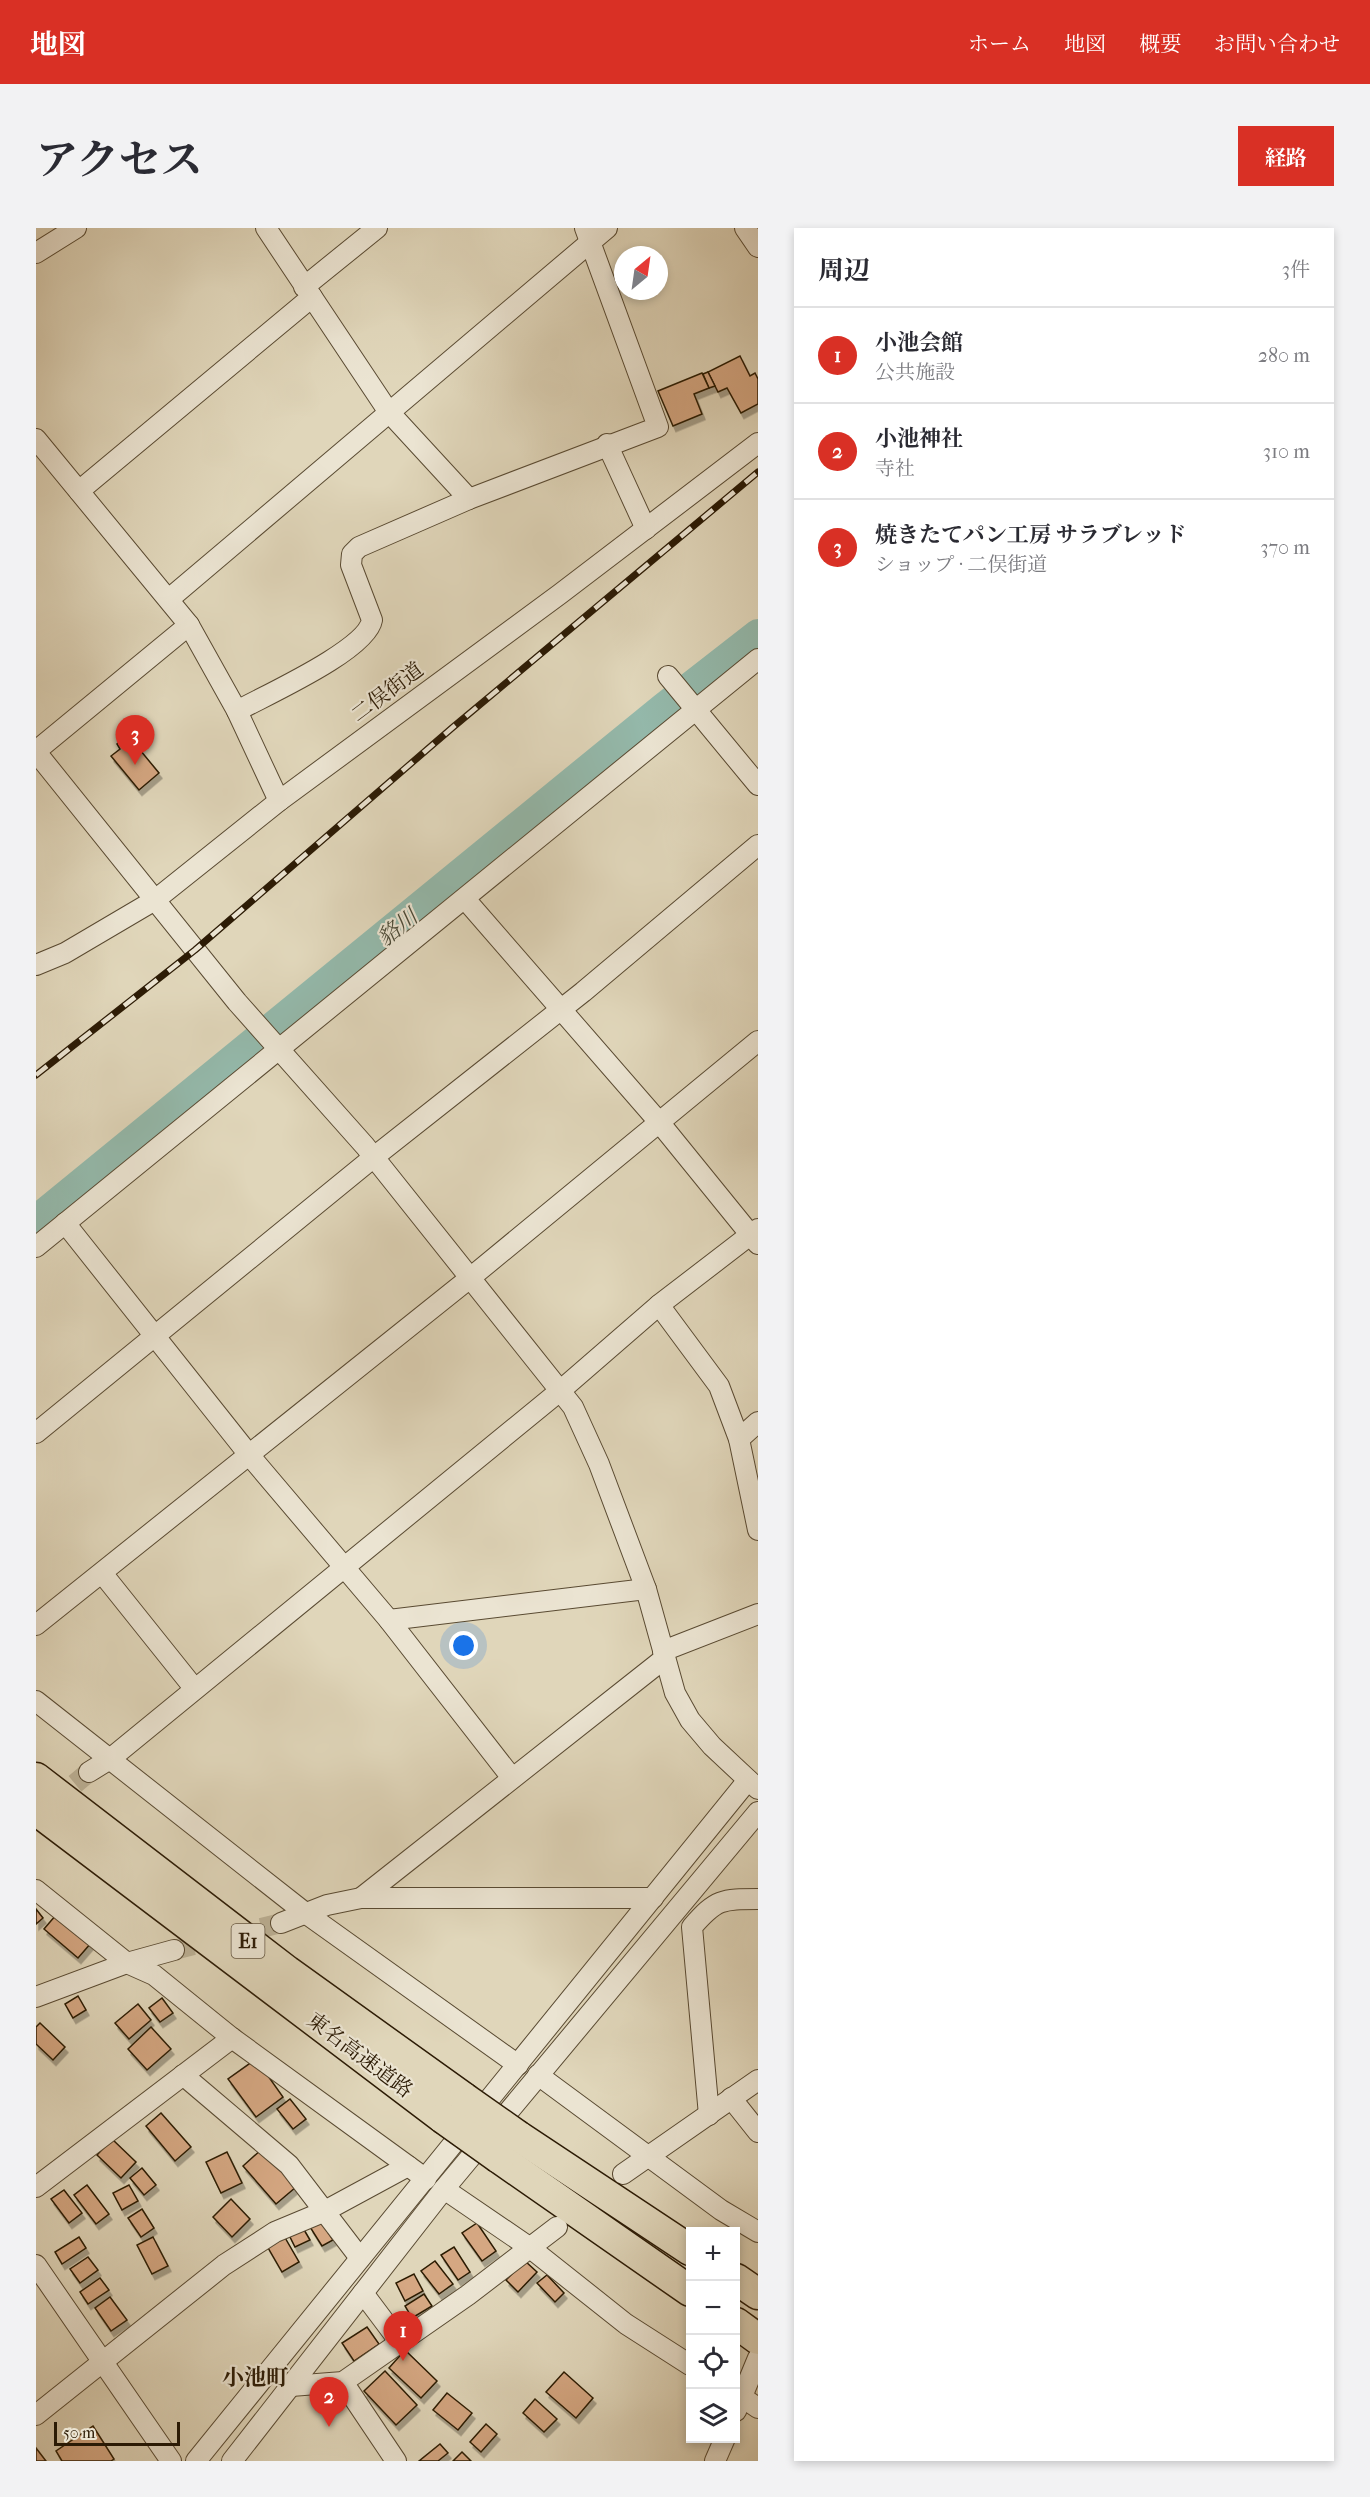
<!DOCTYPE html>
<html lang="ja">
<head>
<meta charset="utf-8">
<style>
	body { margin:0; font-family:"IM FELL French Canon","Noto Serif JP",serif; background:#f2f2f3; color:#2b2b33 }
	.controls { position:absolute; right:18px; bottom:18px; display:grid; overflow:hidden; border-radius:0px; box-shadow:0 3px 9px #0003 }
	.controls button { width:54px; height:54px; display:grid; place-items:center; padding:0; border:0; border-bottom:2px solid #e1e1e2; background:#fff; color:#2b2b33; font:30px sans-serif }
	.compass { position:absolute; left:578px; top:18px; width:54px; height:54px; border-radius:50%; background:#fff; box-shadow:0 3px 9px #0003; rotate:29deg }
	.scale { position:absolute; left:18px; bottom:15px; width:126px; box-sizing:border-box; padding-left:6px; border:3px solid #2c1b05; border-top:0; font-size:16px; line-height:21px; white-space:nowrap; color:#2c1b05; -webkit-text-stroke:4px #ebe4d2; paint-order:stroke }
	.you { position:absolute; left:428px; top:1418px; width:21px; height:21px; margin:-15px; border:4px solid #fff; border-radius:50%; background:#1a73e8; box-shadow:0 0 0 9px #1a73e833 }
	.badge { display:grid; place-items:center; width:39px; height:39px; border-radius:50%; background:#d93025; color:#fff; font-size:20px; font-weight:700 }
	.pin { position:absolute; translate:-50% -50px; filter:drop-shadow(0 2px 3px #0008) }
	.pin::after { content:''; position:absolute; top:32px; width:21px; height:18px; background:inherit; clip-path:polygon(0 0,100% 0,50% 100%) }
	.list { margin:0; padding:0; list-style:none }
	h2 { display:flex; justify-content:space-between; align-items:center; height:78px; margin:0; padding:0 24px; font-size:26px }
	h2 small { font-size:20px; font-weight:400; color:#7c7c81 }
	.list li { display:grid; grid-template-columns:39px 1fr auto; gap:18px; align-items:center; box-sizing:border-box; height:96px; padding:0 24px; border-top:2px solid #e1e1e2 }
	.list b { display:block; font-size:22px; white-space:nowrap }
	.list p { margin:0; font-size:20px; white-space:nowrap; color:#7c7c81 }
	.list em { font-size:20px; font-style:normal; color:#7c7c81 }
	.icon { flex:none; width:33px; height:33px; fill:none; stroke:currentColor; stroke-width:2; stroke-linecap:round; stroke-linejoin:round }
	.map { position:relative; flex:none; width:722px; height:2233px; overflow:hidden; border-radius:0px }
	header { display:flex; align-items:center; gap:36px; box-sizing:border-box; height:84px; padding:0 30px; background:#d93025; color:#fff }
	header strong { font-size:28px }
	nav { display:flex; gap:33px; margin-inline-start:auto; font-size:21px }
	.intro { display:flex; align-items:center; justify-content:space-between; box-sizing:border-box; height:144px; padding:0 36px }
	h1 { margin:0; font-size:42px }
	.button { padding:15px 27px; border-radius:0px; background:#d93025; color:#fff; font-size:21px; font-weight:700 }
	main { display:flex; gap:36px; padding:0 36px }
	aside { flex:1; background:#fff; border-radius:0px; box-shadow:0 3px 9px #0003 }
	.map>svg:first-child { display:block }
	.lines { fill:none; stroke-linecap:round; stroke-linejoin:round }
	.river { stroke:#94b9ab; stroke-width:30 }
	.building { fill:#d5a782; stroke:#2c1b05; stroke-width:1.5; filter:url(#shadow) }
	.minor-tunnel { stroke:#bcb196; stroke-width:20; stroke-dasharray:20 10; stroke-linecap:butt }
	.minor-casing { stroke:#594a32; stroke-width:22 }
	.highway-casing { stroke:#2c1b05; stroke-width:33 }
	.minor { stroke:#ebe4d2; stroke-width:20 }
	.highway { stroke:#e0d6ba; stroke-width:30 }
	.rail-casing { stroke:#2c1b05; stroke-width:7 }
	.rail { stroke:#ebe4d2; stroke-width:4.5; stroke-dasharray:14; stroke-linecap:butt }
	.highway-bridge-casing { stroke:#2c1b05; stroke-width:33; stroke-linecap:butt }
	.highway-bridge { stroke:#e0d6ba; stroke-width:30 }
	.labels { text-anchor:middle; stroke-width:4.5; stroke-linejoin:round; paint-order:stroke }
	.shield { fill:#ebe4d2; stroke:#655742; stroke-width:1.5 }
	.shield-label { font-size:20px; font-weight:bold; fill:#2c1b05 }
	.street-label { font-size:21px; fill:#2c1b05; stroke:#ebe4d2 }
	.water-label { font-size:22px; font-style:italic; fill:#4b4a37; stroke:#ebe4d2 }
	.neighbourhood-label { font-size:22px; font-weight:bold; fill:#2c1b05; stroke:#ebe4d2 }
</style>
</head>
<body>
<header>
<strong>地図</strong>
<nav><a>ホーム</a><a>地図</a><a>概要</a><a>お問い合わせ</a></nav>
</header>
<div class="intro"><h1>アクセス</h1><a class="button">経路</a></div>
<main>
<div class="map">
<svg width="722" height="2233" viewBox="0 0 722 2233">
	<defs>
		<filter id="shadow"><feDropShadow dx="3" dy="5.5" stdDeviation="0" flood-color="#0004"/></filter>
	</defs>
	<rect width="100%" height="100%" fill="#e0d6ba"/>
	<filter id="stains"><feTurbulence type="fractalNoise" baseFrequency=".00333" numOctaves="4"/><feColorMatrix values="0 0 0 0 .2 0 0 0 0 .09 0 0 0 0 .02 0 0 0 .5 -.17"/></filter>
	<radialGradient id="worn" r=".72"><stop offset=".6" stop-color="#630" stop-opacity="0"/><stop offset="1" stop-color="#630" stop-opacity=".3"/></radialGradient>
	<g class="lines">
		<path class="river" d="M0,992l627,-512 95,-74"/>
	</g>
	<g class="building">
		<path d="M704,128l10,20 5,-3 3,6v25l-17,9 -14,-25 -9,4 -10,-20z"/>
		<path d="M672,144l7,14 -6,2 -6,-14z"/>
		<path d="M666,145l7,15 -15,6 8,20 -29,12 -15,-35z"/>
		<path d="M89,510l3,3 3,-2 28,34 -20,17 -28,-34 9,-7 -3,-5z"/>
		<path d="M0,1681l7,9 -7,6z"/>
		<path d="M20,1687l35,28 -13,15 -34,-29z"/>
		<path d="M42,1768l8,14 -13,8 -8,-14z"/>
		<path d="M126,1770l11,15 -13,9 -11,-14z"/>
		<path d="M102,1776l13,16 -22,19 -14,-16z"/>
		<path d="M4,1795l25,24 -12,13 -17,-16v-17z"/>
		<path d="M115,1799l20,22 -24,21 -19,-21z"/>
		<path d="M220,1831l27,38 -27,20 -28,-38z"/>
		<path d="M254,1871l16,20 -13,10 -16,-20z"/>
		<path d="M125,1885l30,34 -16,14 -29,-35z"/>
		<path d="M76,1911l24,23 -15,16 -24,-23z"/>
		<path d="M226,1921l34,38 -20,17 -33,-38z"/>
		<path d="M191,1924l15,31 -21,10 -15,-31z"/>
		<path d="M106,1940l14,17 -12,10 -14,-17z"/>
		<path d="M51,1957l22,29 -13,10 -22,-29z"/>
		<path d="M93,1957l9,16 -16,9 -9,-17z"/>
		<path d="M28,1962l18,23 -13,10 -18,-24z"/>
		<path d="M195,1971l19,20 -18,18 -19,-20z"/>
		<path d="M106,1981l12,19 -13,9 -13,-19z"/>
		<path d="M284,1992l13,20 -11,6 -12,-19z"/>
		<path d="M441,1995l19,28 -14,10 -20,-28z"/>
		<path d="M267,2000l7,12 -15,7 -6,-12z"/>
		<path d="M248,2008l15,26 -17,10 -15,-26z"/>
		<path d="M43,2009l7,11 -24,16 -7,-12z"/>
		<path d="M117,2009l15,29 -16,8 -15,-29z"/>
		<path d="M418,2019l16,25 -12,8 -17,-25z"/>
		<path d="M52,2029l10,13 -18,13 -10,-14z"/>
		<path d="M399,2033l18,23 -14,10 -18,-23z"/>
		<path d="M489,2033l12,11 -19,20 -12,-12z"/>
		<path d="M378,2046l9,17 -18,10 -9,-18z"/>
		<path d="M511,2047l17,18 -9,9 -18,-19z"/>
		<path d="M64,2050l9,12 -21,14 -8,-12z"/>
		<path d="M388,2066l8,12 -20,12 -7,-12z"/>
		<path d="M74,2069l17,23 -16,11 -16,-23z"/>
		<path d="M331,2099l12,17 -25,17 -12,-18z"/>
		<path d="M369,2122l32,31 -16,17 -32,-30z"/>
		<path d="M349,2143l32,34 -21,20 -32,-34z"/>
		<path d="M528,2144l29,26 -17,20 -30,-26z"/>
		<path d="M411,2165l25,20 -14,17 -25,-20z"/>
		<path d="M499,2171l22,20 -13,13 -21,-19z"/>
		<path d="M450,2196l11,10 -16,18 -11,-10z"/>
		<path d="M57,2198l21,33 -3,2h-49l-6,-10z"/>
		<path d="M404,2216l8,9 -10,8h-19z"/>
		<path d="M0,2220l10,13h-10z"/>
		<path d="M426,2224l9,9h-18z"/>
	</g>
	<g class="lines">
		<g class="minor-tunnel">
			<path d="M16,1575l37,-31"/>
			<path d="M138,1722l107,-27"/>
		</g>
		<g class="minor-casing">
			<g id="minor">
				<path d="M230,0l122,183 81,88"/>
				<path d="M709,0l13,19"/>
				<path d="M0,25l40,-25"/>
				<path d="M268,59l73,-59"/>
				<path d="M0,211l153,186 48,86 42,90"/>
				<path d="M571,216l39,85"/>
				<path d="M43,263l233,-194"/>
				<path d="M133,371l438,-371"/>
				<path d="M632,448l90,109"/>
				<path d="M201,483c29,-16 130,-61 135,-91l-21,-55 1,-11 7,-7 110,-48 189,-72 -73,-199"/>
				<path d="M0,523l153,-126"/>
				<path d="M0,524l201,250 128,144 208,261 26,57 47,125 29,104 15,27 22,26 46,43"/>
				<path d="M429,671l194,223 99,122"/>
				<path d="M0,737l29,-12 90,-53 124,-99 281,-207 198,-151"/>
				<path d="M29,995l185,233 139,164 123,158"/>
				<path d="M0,1019l722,-588"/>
				<path d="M623,1077l60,81 20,53 19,91"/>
				<path d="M0,1205l338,-276 209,-165 175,-147"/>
				<path d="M703,1211l19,-17"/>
				<path d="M66,1345l92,115"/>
				<path d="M353,1392l257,-31"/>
				<path d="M0,1397l434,-347 288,-237"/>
				<path d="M627,1423l95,-37"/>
				<path d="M0,1473l268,211 214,153"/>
				<path d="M53,1544l21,-13 451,-369 98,-85 99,-76"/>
				<path d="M0,1662l91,73 27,12 78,63 194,141"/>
				<path d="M325,1670l304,-240"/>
				<path d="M245,1695l46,-18 34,-7h292"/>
				<path d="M0,1769l91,-34 47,-13"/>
				<path d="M147,1847l106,90 71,93"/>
				<path d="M502,1847l183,135 37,22"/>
				<path d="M695,1870l27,34"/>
				<path d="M673,1887l-17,-188c24,-28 30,-28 66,-28"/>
				<path d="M587,1946l135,-94"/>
				<path d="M0,1959l196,-149"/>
				<path d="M408,1961l85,58 97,77 64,41"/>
				<path d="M0,2037l135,196"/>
				<path d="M327,2065l36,48"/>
				<path d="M307,2154l53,79"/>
				<path d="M255,2158l52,-4 125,-87 89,-68"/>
				<path d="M700,2165l22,15"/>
				<path d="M700,2183l22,-53"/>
				<path d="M0,2187l188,-150 51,-33 48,-20 85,-46"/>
				<path d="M160,2233l552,-681"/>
				<path d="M196,2233l212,-272 314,-377"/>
				<path d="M679,2233l10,-23"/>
			</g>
		</g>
		<g class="highway-casing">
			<g id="highway">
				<path d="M0,1550l251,193 177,127"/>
				<path d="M0,1582l407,308"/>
				<path d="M482,1908l172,114"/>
				<path d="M463,1930l191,133"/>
				<path d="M700,2051l22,15"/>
				<path d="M700,2095l22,16"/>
			</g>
		</g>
		<use href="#minor" class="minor"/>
		<use href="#highway" class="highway"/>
		<g class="rail-casing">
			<path id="rail" d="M0,847l159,-125 257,-222 306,-256"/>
		</g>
		<use href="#rail" class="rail"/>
		<g class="highway-bridge-casing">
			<g id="highway-bridge">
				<path d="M428,1870l54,38"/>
				<path d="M407,1890l56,40"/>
			</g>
		</g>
		<use href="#highway-bridge" class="highway-bridge"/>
	</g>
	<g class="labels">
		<rect class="shield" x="195.5" y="1696" width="33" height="34" rx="4.5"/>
		<g class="shield-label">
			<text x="212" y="1720">E1</text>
		</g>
		<g class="street-label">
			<text transform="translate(351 464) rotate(-37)" y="7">二俣街道</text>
			<text transform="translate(324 1827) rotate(37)" y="7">東名高速道路</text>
		</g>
		<g class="water-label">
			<text transform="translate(361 699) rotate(-39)" y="8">貉川</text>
		</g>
		<g class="neighbourhood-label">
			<text x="219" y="2157">小池町</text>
		</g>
	</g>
	<rect width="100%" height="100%" filter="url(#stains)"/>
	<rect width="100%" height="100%" fill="url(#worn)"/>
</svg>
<div class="controls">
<button>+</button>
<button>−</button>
<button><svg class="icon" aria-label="locate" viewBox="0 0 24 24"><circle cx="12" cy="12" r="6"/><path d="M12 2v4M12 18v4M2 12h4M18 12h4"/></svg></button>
<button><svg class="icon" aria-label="layers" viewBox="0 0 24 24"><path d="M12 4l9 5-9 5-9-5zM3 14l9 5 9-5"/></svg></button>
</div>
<svg class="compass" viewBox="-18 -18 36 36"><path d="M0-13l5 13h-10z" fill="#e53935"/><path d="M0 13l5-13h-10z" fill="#7c7c81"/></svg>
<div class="scale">50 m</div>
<div class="you"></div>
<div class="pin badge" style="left:367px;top:2133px">1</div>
<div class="pin badge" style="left:293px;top:2199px">2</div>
<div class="pin badge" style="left:99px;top:537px">3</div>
</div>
<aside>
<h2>周辺<small>3件</small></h2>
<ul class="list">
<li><span class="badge">1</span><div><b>小池会館</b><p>公共施設</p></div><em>280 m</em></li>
<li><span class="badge">2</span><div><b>小池神社</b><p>寺社</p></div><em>310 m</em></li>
<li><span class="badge">3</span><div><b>焼きたてパン工房 サラブレッド</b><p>ショップ · 二俣街道</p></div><em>370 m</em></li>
</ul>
</aside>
</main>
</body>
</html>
